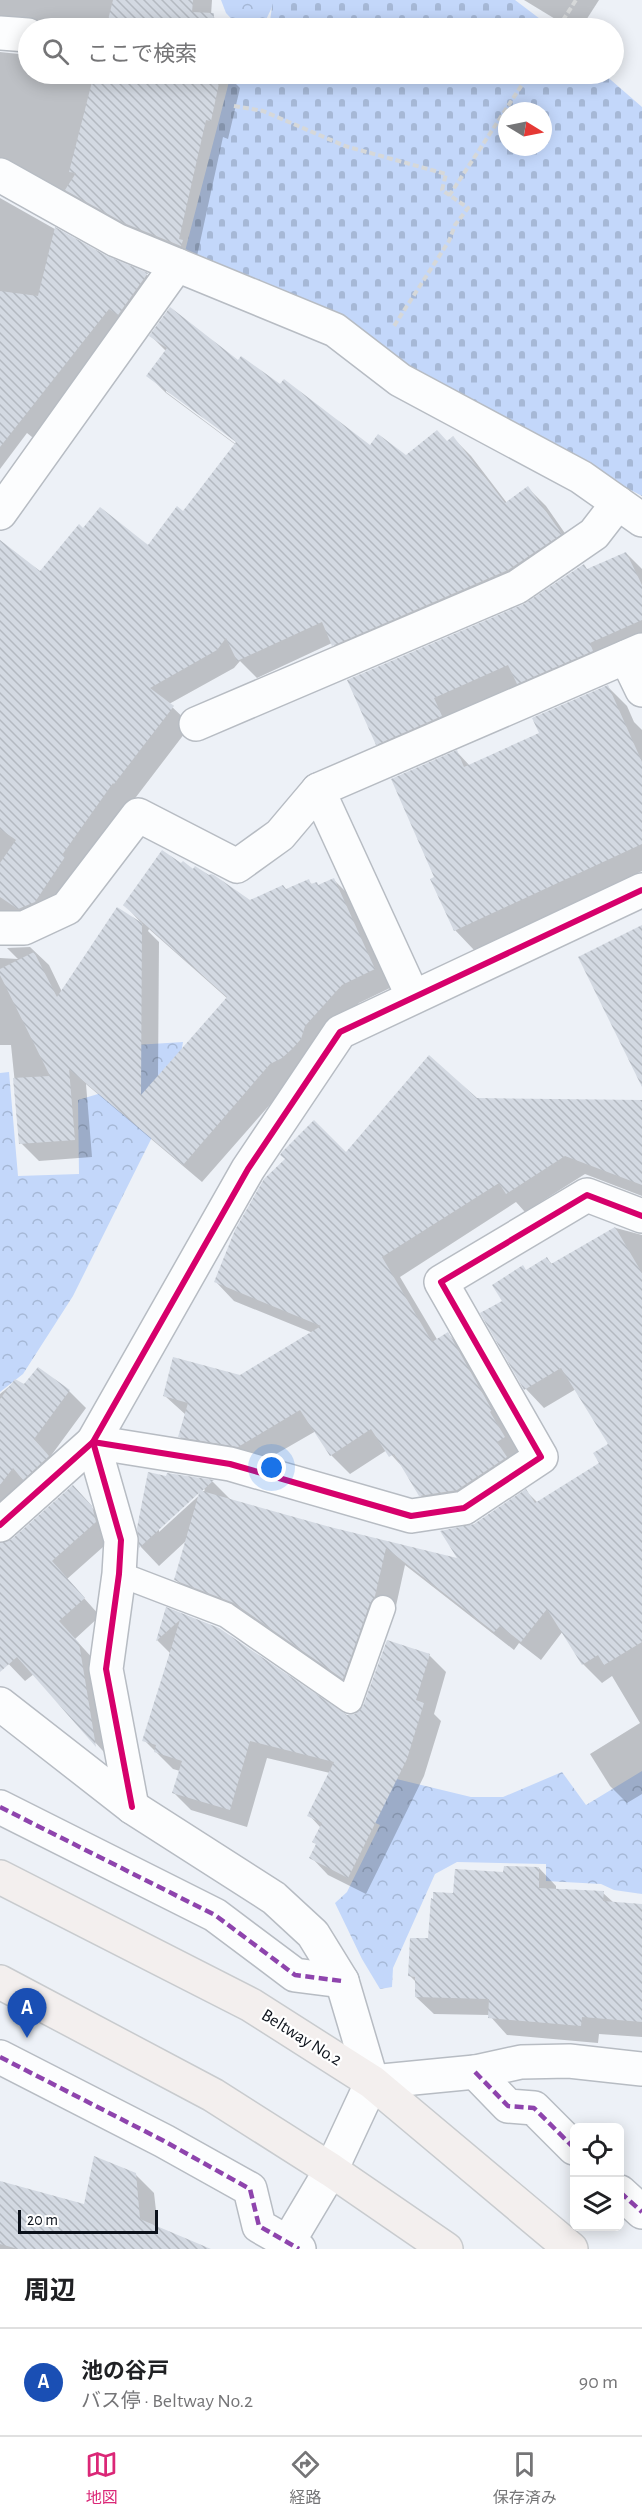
<!DOCTYPE html>
<html lang="ja">
<head>
<meta charset="utf-8">
<style>
	body { margin:0; font-family:"Alegreya Sans","Noto Sans JP",sans-serif; background:#f2f2f2; color:#202124 }
	.controls { position:absolute; right:18px; bottom:18px; display:grid; overflow:hidden; border-radius:9px; box-shadow:0 3px 15px #0003 }
	.controls button { width:54px; height:54px; display:grid; place-items:center; padding:0; border:0; border-bottom:2px solid #e0e0e0; background:#fff; color:#202124; font:30px sans-serif }
	.compass { position:absolute; left:498px; top:102px; width:54px; height:54px; border-radius:50%; background:#fff; box-shadow:0 3px 15px #0003; rotate:100deg }
	.scale { position:absolute; left:18px; bottom:15px; width:140px; box-sizing:border-box; padding-left:6px; border:3px solid #0c121b; border-top:0; font-size:16px; line-height:21px; white-space:nowrap; color:#0c121b; -webkit-text-stroke:4px #fff; paint-order:stroke }
	.you { position:absolute; left:272px; top:1468px; width:21px; height:21px; margin:-15px; border:4px solid #fff; border-radius:50%; background:#1a73e8; box-shadow:0 0 0 9px #1a73e833 }
	.badge { display:grid; place-items:center; width:39px; height:39px; border-radius:50%; background:#db2777; color:#fff; font-size:20px; font-weight:700 }
	.pin { position:absolute; translate:-50% -50px; filter:drop-shadow(0 2px 3px #0008) }
	.pin::after { content:''; position:absolute; top:32px; width:21px; height:18px; background:inherit; clip-path:polygon(0 0,100% 0,50% 100%) }
	.list { margin:0; padding:0; list-style:none }
	h2 { display:flex; justify-content:space-between; align-items:center; height:78px; margin:0; padding:0 24px; font-size:26px }
	h2 small { font-size:20px; font-weight:400; color:#757577 }
	.list li { display:grid; grid-template-columns:39px 1fr auto; gap:18px; align-items:center; box-sizing:border-box; height:108px; padding:0 24px; border-top:2px solid #e0e0e0 }
	.list b { display:block; font-size:22px; white-space:nowrap }
	.list p { margin:0; font-size:20px; white-space:nowrap; color:#757577 }
	.list em { font-size:20px; font-style:normal; color:#757577 }
	.icon { flex:none; width:33px; height:33px; fill:none; stroke:currentColor; stroke-width:2; stroke-linecap:round; stroke-linejoin:round }
	.map { position:relative; flex:none; width:642px; height:2249px; overflow:hidden }
	.search { position:absolute; background:#fff; box-shadow:0 3px 15px #0003; left:18px; right:18px; top:18px; height:66px; display:flex; align-items:center; gap:15px; box-sizing:border-box; padding:0 21px; border-radius:33px; color:#757577; font-size:22px }
	.sheet { height:186px; background:#fff }
	nav { display:flex; justify-content:space-around; align-items:center; box-sizing:border-box; height:84px; border-top:2px solid #e0e0e0; background:#fff; font-size:16px; color:#757577 }
	nav a { display:grid; justify-items:center; gap:3px }
	nav .on { color:#db2777 }
	.map>svg:first-child { display:block }
	.forest { fill:url(#forest-crowns) }
	.cemetery { fill:url(#cemetery-stones); fill-rule:evenodd }
	.shadow { fill:#0003; fill-rule:evenodd }
	.building { fill:url(#building-back-hatch) }
	.lines { fill:none; stroke-linecap:round; stroke-linejoin:round }
	.service-casing { stroke:#b7bcc3; stroke-width:27 }
	.pedestrian-casing { stroke:#b7bcc3; stroke-width:36 }
	.minor-casing { stroke:#b7bcc3; stroke-width:36 }
	.tertiary-casing { stroke:#b7bcc3; stroke-width:36 }
	.primary-casing { stroke:#c8cbce; stroke-width:36 }
	.path { stroke:#d6d8d9; stroke-width:4; stroke-dasharray:6 3; stroke-linecap:butt }
	.service { stroke:#fcfdfe; stroke-width:24 }
	.pedestrian { stroke:#fcfdfe; stroke-width:33 }
	.minor { stroke:#fcfdfe; stroke-width:33 }
	.tertiary { stroke:#fcfdfe; stroke-width:33 }
	.primary { stroke:#f3efee; stroke-width:33 }
	.quiet { stroke:#8e44ad; stroke-width:4.5; stroke-dasharray:9 4.5; stroke-linecap:butt }
	.cycleway-casing { stroke:#fff; stroke-width:10 }
	.cycleway { stroke:#d6006c; stroke-width:6 }
	.labels { text-anchor:middle; stroke-width:4.5; stroke-linejoin:round; paint-order:stroke }
	.street-label { font-size:18px; fill:#0c121b; stroke:#fff }
</style>
</head>
<body>
<div class="map">
<svg width="642" height="2249" viewBox="0 0 642 2249">
	<defs>
		<pattern id="forest-crowns" width="20" height="18" patternUnits="userSpaceOnUse" patternTransform="scale(1.5)"><rect width="20" height="18" fill="#c3d7fa"/><path d="M2 6a3 3 0 1 1 6 0M12 15a3 3 0 1 1 6 0" fill="none" stroke="#a6b8d6"/></pattern>
		<pattern id="cemetery-stones" width="16" height="16" patternUnits="userSpaceOnUse" patternTransform="scale(1.5)"><rect width="16" height="16" fill="#c3d7fa"/><path d="M2 7V4a2 2 0 0 1 4 0v3zM10 15v-3a2 2 0 0 1 4 0v3z" fill="#a6b8d6"/></pattern>
		<pattern id="building-back-hatch" width="6" height="6" patternUnits="userSpaceOnUse" patternTransform="scale(1.5)"><rect width="6" height="6" fill="#d3d9e2"/><path d="M-1 5l2 2M0 0l6 6M5-1l2 2" fill="none" stroke="#b4b9c1"/></pattern>
	</defs>
	<rect width="100%" height="100%" fill="#edf1f7"/>
	<g class="forest">
		<path d="M221,0h52v5l-10,21 -23,2 -14,-15z"/>
		<path d="M183,1042l-8,49 -102,205 -50,78 -23,18v-319l9,-1 9,104 61,-2 -1,-74 20,-6 7,-38 -1,-9z"/>
		<path d="M642,1771v123l-28,-4 -13,-6 -55,-3v-17l-89,-2 -22,12 -42,94 -1,19 -12,2 -18,-30 -27,-56 12,-11 33,-67 -27,-12 27,-38 91,22h32l59,-25 24,33z"/>
	</g>
	<g class="cemetery">
		<path d="M273,0h242l37,28h-283z"/>
		<path d="M231,74l30,4 1,-4h342l38,33v389l-458,-241zM507,111h36v36h-36z"/>
	</g>
	<g class="shadow">
		<path d="M0,0h212l-1,15 16,13h-199l-28,19z"/>
		<path d="M524,0h75l-18,28h-11z"/>
		<path d="M0,52l28,3v19h200v2l12,12 -12,51 -5,-2 -26,119 -197,-66z"/>
		<path d="M0,198l106,60 41,17 18,17 -128,149 -10,-8 -27,36z"/>
		<path d="M151,336l88,26 131,85 36,10 41,-14 6,-5 18,18 36,47 21,-15 18,18 32,46 -227,111 -19,-20 -75,35 -17,-17 -6,7 -65,36 22,21 -58,76 -2,-1 -52,73 3,3 -81,61 -1,9v-404l41,31 43,-43 64,17 36,-34 52,-68 -70,-52 -18,-18 18,-24zM166,388l77,57 -2,3 -75,-56z"/>
		<path d="M626,553l16,16v78l-246,116 -19,-19 148,-138 63,-35z"/>
		<path d="M608,687l19,19 7,16 8,8v141l-168,79 -19,-20 -23,-50 4,-2 21,-126 13,14 71,-32z"/>
		<path d="M182,866l67,36 38,-12 21,-9 5,4 6,1 14,-7 18,18 41,90 -33,16 -157,179 -116,-98 6,73 -53,4 -18,-18 -10,-98h-11v-87l18,1 -11,-11 23,-1 19,18 13,27 56,-83 25,16 -18,-20zM149,929l79,70 -70,78 1,-135 -11,-11z"/>
		<path d="M476,1099l166,2v95l-57,-22 -60,38 -9,-10 -116,75 38,64 10,-7 19,19 56,103 -84,58 -19,-19 -13,-23 -20,-22 -37,24 -19,-19 -15,-24 -59,34 -59,-10 -19,-19 7,-21 -21,-19 75,-20 73,-43 -79,-32 -18,-19 130,-128z"/>
		<path d="M616,1228l26,7v559l-15,9 -17,-17 -20,-32 50,-31 -28,-47 -10,7 -19,-19 -20,-33 -22,29 -22,-17 -5,7 -109,-85 -11,50 -6,7 -26,74 -168,-98 -19,-19 12,-39 -28,26 -18,-19 -2,-19 29,-53 45,7 19,19 98,28 130,31 15,-35 51,-34 12,12 63,-40 9,-19 -34,-55 -32,19 -18,-19 -44,-75 22,-13 23,-30 20,-12 6,6zM203,1488l2,2 -46,42v-4z"/>
		<path d="M16,1381l8,5 45,5 17,17 -36,49 15,17 -65,60v-140z"/>
		<path d="M73,1487l35,38 4,14 -45,40 33,37 -25,23 20,22 16,99 -77,-86 -9,7 -25,-26v-110l13,-5z"/>
		<path d="M167,1609l181,108 8,-1 73,-61 17,17 -12,42 7,7 -17,55 -58,118 -38,-19 -17,-18 6,-12 4,-17 -12,-13 21,-42 -63,-15 -20,69 -56,-17 -17,-17 6,-22 -7,-2 -29,-29 27,-86 -14,-14z"/>
		<path d="M539,1868l17,18v4l47,3 11,10 28,2v132l-43,-3 -1,9 -91,-8 -18,-20 -55,-1 -18,-17 1,-14 -7,-7 44,-82 51,-21z"/>
		<path d="M135,2174l19,19 4,35 51,21h-209v-66l85,23z"/>
	</g>
	<g class="building">
		<path d="M113,0h80l-1,12 22,1 -1,15h-107z"/>
		<path d="M94,74h127l-10,47 -5,-1 -27,119 4,1 -2,6 -57,-23 -59,-33 11,-17 -7,-1z"/>
		<path d="M55,227l52,29 41,17 -30,42 -9,-6 -109,138v-156l38,5z"/>
		<path d="M170,307l68,53 3,-4 39,28 4,-5 86,66 8,-11 28,21 31,-25 10,11 6,-5 52,67 23,-17 34,48 -54,36 -176,76 -10,-24 -85,39 -11,-23 -9,12 -67,38 24,18 -60,78 -1,-1 -51,72 3,2 -30,45 -17,7 -18,-12v-34l16,-23 -16,-11v-289l40,31 39,-47 4,4 17,-21 48,38 29,-39 6,5 53,-69 -90,-66 21,-28 -18,-12z"/>
		<path d="M626,552l16,33v35l-52,23 3,8 -76,33 -9,-19 -74,33 8,18 -66,29 -29,-65 177,-76 60,-40 3,5z"/>
		<path d="M608,685l34,77v82l-188,87 -24,-52 4,-2 -43,-98 66,-29 7,17 75,-34 -7,-15z"/>
		<path d="M162,850l19,13 2,-2 10,8 2,-3 14,9 2,-1 3,1 36,25 33,-15 3,4 23,-10 2,5 6,-2 1,3 16,-7 41,91 -33,16 -37,41 -4,13 -9,10 -10,9 -12,6 -87,101 -114,-96 6,71 -56,4 -6,-66 37,-2 -50,-101v-6l34,-17 23,45 60,-90 25,16 -1,172 86,-98 -104,-92z"/>
		<path d="M642,925v162l-64,-130z"/>
		<path d="M429,1055l48,43 165,2v85l-77,-29 -59,38 -7,-11 -117,74 50,85 16,-10 44,78 -2,2 15,25 -8,5 10,15 -50,33 -38,6 -25,-42 -5,3 -18,-28 -41,27 -30,-46 -62,37 -60,-10 10,-34 -25,-7 10,-39 67,18 81,-49 -107,-44 21,-52 29,-51 21,-20 -5,-4 2,-3 32,-32 32,32z"/>
		<path d="M615,1227l27,46v369l-38,23 -6,-10 -16,10 -35,-56 -26,33 -21,-16 -6,6 -108,-84 -11,48 -5,7 -27,76 -109,-76 -60,-23 25,-87 -60,55 -2,-20 11,-56 18,4 1,-3 47,7 -12,11 128,36 127,31 -17,-27 34,-7 52,-35 9,14 64,-40 -6,-10 15,-9 -47,-76 -37,22 -44,-77 22,-12 -10,-16 31,-20 3,5 21,-13 4,7z"/>
		<path d="M38,1367l32,23 -36,49 15,17 -26,24 -10,-12 -13,17v-86l15,-20 9,5z"/>
		<path d="M73,1485l19,21 4,16 -44,39 33,37 -26,23 20,22 17,104 -79,-90 -17,15v-129l12,-4z"/>
		<path d="M166,1607l53,21 128,87 8,-1 8,-8 24,-66 43,14 -14,46 8,3 -17,56 -59,119 -39,-20 7,-14 -4,-2 10,-19 -15,-7 27,-54 -84,-21 -20,69 -58,-17 10,-32 -28,-9 2,-7 -14,-4 38,-121 -24,21z"/>
		<path d="M504,1866l35,1v21l65,3 -1,10 39,3v118l-60,-5 -1,9 -93,-8 1,-19 -74,-2v-20l-7,-1 2,-38h18l3,-40 2,1v-7l20,1 2,-24 48,3z"/>
		<path d="M94,2156l42,17 4,46 71,30h-193l-18,-5v-63l84,23z"/>
	</g>
	<g class="lines">
		<g class="service-casing">
			<path id="service" d="M119,1574l107,41 124,86 33,-93"/>
		</g>
		<g class="pedestrian-casing">
			<g id="pedestrian">
				<path d="M0,1807l215,108 80,60 47,6"/>
				<path d="M0,2057l164,84 86,48 9,37 40,23"/>
				<path d="M475,2072l33,34 26,2 40,40"/>
				<path d="M620,2192l22,20"/>
			</g>
		</g>
		<g class="minor-casing">
			<g id="minor">
				<path d="M0,33l28,2"/>
				<path d="M0,175l116,65 219,90 65,50 181,97 61,43"/>
				<path d="M0,513l177,-248"/>
				<path d="M626,657l16,33"/>
				<path d="M196,724l321,-137 77,-53 24,-31"/>
				<path d="M318,790l95,207"/>
				<path d="M0,928h24l43,-20 71,-93 99,51 43,-31 38,-45 324,-140"/>
				<path d="M0,1525l93,-83 137,22 181,52 53,-8 77,-51 -100,-175 146,-87 55,21"/>
				<path d="M0,1704l132,103 142,91 39,36 29,47 30,101 -41,88 -47,79"/>
				<path d="M132,1807l-26,-138 13,-95 2,-34 -28,-98 155,-273 92,-137 302,-142"/>
			</g>
		</g>
		<g class="tertiary-casing">
			<path id="tertiary" d="M372,2082l103,-10 46,-10 48,-1 73,8"/>
		</g>
		<g class="primary-casing">
			<g id="primary">
				<path d="M0,1877l251,128 121,77 199,167"/>
				<path d="M0,1982l213,113 118,75 115,79"/>
			</g>
		</g>
		<g class="path">
			<path d="M558,28l18,-28"/>
			<path d="M234,106l29,5 82,35 101,28 -4,16 26,18 -13,17 -6,16 -55,85"/>
			<path d="M449,196l80,-122"/>
		</g>
		<use href="#service" class="service"/>
		<use href="#pedestrian" class="pedestrian"/>
		<use href="#minor" class="minor"/>
		<use href="#tertiary" class="tertiary"/>
		<use href="#primary" class="primary"/>
		<g class="quiet">
			<path d="M0,1807l215,108 80,60 47,6"/>
			<path d="M0,2057l164,84 86,48 9,37 40,23"/>
			<path d="M475,2072l33,34 26,2 40,40"/>
			<path d="M620,2192l22,20"/>
		</g>
		<g class="cycleway-casing">
			<g id="cycleway">
				<path d="M0,1525l93,-83 137,22 181,52 53,-8 77,-51 -100,-175 146,-87 55,21"/>
				<path d="M132,1807l-26,-138 13,-95 2,-34 -28,-98 155,-273 92,-137 302,-142"/>
			</g>
		</g>
		<use href="#cycleway" class="cycleway"/>
	</g>
	<g class="labels">
		<g class="street-label">
			<text transform="translate(302 2037) rotate(32)" y="6">Beltway No.2</text>
		</g>
	</g>
</svg>
<div class="controls">
<button><svg class="icon" aria-label="locate" viewBox="0 0 24 24"><circle cx="12" cy="12" r="6"/><path d="M12 2v4M12 18v4M2 12h4M18 12h4"/></svg></button>
<button><svg class="icon" aria-label="layers" viewBox="0 0 24 24"><path d="M12 4l9 5-9 5-9-5zM3 14l9 5 9-5"/></svg></button>
</div>
<svg class="compass" viewBox="-18 -18 36 36"><path d="M0-13l5 13h-10z" fill="#e53935"/><path d="M0 13l5-13h-10z" fill="#757577"/></svg>
<div class="scale">20 m</div>
<div class="you"></div>
<div class="pin badge" style="left:27px;top:2038px;background:#1a4fb4">A</div>
<div class="search"><svg class="icon" aria-label="search" viewBox="0 0 24 24"><circle cx="10" cy="10" r="6"/><path d="M15 15l6 6"/></svg>ここで検索</div>
</div>
<section class="sheet">
<h2>周辺<small></small></h2>
<ul class="list">
<li><span class="badge" style="background:#1a4fb4">A</span><div><b>池の谷戸</b><p>バス停 · Beltway No.2</p></div><em>90 m</em></li>
</ul>
</section>
<nav>
<a class="on"><svg class="icon" aria-label="map" viewBox="0 0 24 24"><path d="M3 6l6-2 6 2 6-2v14l-6 2-6-2-6 2zM9 4v14M15 6v14"/></svg>地図</a>
<a><svg class="icon" aria-label="directions" viewBox="0 0 24 24"><path d="M12 3l9 9-9 9-9-9zM9 14v-3h6M13 9l2 2-2 2"/></svg>経路</a>
<a><svg class="icon" aria-label="saved" viewBox="0 0 24 24"><path d="M7 4h10v16l-5-4-5 4z"/></svg>保存済み</a>
</nav>
</body>
</html>
